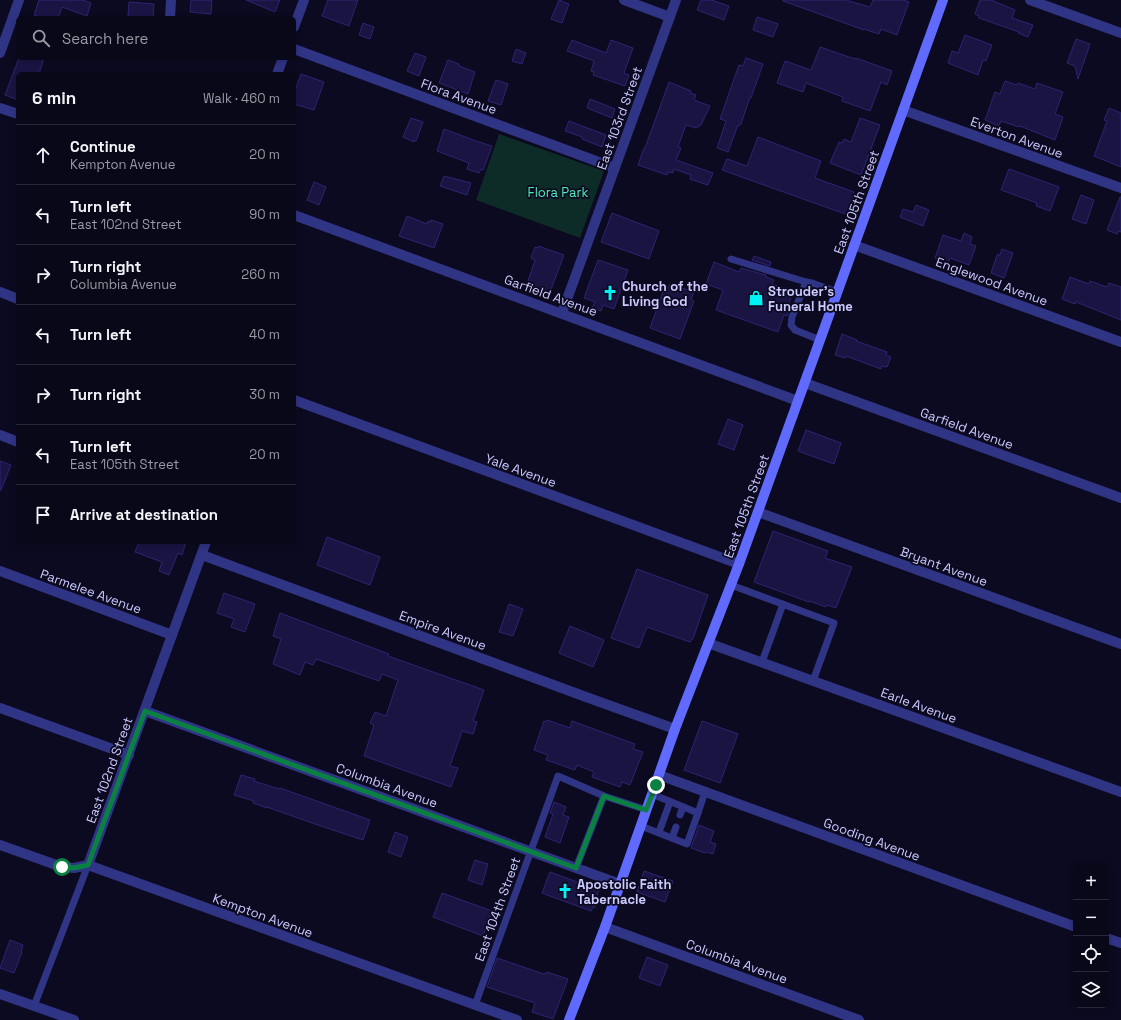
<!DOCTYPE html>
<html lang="en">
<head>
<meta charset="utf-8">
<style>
	body { margin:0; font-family:"Space Grotesk",sans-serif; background:#171625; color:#f1f3f6 }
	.controls { position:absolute; right:12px; bottom:12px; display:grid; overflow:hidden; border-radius:6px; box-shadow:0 2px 6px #0003 }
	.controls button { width:36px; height:36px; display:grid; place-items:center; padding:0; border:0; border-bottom:1px solid #292937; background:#090818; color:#f1f3f6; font:20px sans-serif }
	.stop { position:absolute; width:12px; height:12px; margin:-9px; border:3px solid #0b8043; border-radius:50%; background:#fff }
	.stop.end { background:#0b8043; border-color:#fff; box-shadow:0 1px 4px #0008 }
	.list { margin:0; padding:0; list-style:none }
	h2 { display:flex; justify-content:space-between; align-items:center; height:52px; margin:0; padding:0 16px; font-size:17px }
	h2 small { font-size:13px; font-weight:400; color:#999aa2 }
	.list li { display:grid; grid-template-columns:26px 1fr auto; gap:12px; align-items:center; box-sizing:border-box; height:60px; padding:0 16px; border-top:1px solid #292937 }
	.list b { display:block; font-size:15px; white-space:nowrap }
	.list p { margin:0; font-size:13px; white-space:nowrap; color:#999aa2 }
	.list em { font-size:13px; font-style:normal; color:#999aa2 }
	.icon { flex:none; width:22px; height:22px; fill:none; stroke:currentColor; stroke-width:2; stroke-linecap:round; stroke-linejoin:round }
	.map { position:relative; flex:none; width:1121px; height:1020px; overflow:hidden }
	.search { position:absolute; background:#090818; box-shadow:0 2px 6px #0003; left:16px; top:16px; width:280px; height:44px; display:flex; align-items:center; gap:10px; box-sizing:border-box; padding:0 14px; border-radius:6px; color:#999aa2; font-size:15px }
	.panel { position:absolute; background:#090818; box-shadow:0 2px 6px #0003; left:16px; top:72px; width:280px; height:472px; border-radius:6px }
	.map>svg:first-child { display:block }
	.green { fill:#0d2b27 }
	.building { fill:#1a1443; stroke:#2d2472 }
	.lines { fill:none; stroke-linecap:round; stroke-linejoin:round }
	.service { stroke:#303485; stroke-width:7 }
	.minor { stroke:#303485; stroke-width:10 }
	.secondary { stroke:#616aff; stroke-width:10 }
	.route { stroke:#0b8043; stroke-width:5 }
	.labels { text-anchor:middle; stroke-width:3.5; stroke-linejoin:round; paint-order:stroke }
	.street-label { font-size:13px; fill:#cbcaff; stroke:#0c0a20 }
	.park-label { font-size:13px; fill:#4aebb5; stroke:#0c0a20 }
	.poi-label { font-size:13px; font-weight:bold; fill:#cbcaff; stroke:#0c0a20; text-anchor:start }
</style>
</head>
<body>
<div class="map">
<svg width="1121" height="1020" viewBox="0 0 1121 1020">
	<rect width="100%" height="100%" fill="#0c0a20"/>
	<path class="green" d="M499,134l105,37 -24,67 -104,-38z"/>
	<g class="building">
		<path d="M39,0h44l8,3 -4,13 -25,-9 -4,11h-15l-9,-3z"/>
		<path d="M191,0h21l-1,14 -21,-2z"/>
		<path d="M246,0h34l-5,12z"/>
		<path d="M328,0h30l-9,26 -27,-10z"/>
		<path d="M559,0l10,4 -7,19 -11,-4z"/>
		<path d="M701,0h10l18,6 -5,14 -27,-10z"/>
		<path d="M783,0h63l24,7 3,-7h30l6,2 -12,33 -16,-6 -2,5 -15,-5v1l-81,-29z"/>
		<path d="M980,0h11l24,10 -3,8 21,7 -5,12 -10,-4 1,-1 -40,-14v-2l-4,-2z"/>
		<path d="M129,2l25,2 -1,14h-17v-1l-8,-1z"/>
		<path d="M757,17l21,7 -5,13 -20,-7z"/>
		<path d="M363,23l11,4 -4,12 -11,-4z"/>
		<path d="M965,35l27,10 -6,16 -3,-1 -5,15 -30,-12 4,-12 6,2z"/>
		<path d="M1076,39l14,5 -12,35 -3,-13 -8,-3z"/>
		<path d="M572,40l34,13 5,-13 22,8 -9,25 5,2 -4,11 -32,-11 1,-3 -3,-1 3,-10 -27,-10z"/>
		<path d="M820,47l32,11 7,1 33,12 -5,14 -6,-3 -11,29 -28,-10 1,-4 -37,-14 -3,9 -26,-9 8,-22 26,9z"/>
		<path d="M516,49l10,4 -4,11 -10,-3z"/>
		<path d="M415,53l11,4 -7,19 -12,-5z"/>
		<path d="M19,58h25l-5,16h-21v26l-13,-5z"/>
		<path d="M746,58l17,6 -12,34 -1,-1 -9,27 -2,2 -1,-1 -10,27 -11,-4 9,-27 -6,-2 19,-54 4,1z"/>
		<path d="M448,60l11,4v2l16,6 -7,22 -29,-11z"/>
		<path d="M301,74l23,8 -10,28 -20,-6v-11z"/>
		<path d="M496,80l12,4 -7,21 -13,-4z"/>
		<path d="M1005,81l12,4 1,-2 17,6 2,-6 26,9 -8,22 8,3 -8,23 -35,-14 -1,1 -18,-6 -2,5 -14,-6 10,-28 5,2z"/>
		<path d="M669,82l22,9 -1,2 6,2 -2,5 16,6 -9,19 -5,3 -10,-3 -8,22 3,1 -5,12 37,13 -5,12 -18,-6 1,-4 -17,-6 -1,4 -5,-1 -1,3 -29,-10 6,-17h1z"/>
		<path d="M590,99l25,10 -3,9 -25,-10z"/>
		<path d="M1109,108l12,5v54l-27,-11 13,-35 -3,-1z"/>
		<path d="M411,118l12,4 -7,19 -2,-1v2l-11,-5z"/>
		<path d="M860,118l20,7 -19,50 -31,-12 9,-21 3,1 2,-4 7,3z"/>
		<path d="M569,121l37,14 -4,12 -20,-8v-2l-17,-6z"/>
		<path d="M444,129l32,12 16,5 -9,24 -2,-1 -2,4 -12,-4 2,-6 -32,-12z"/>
		<path d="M758,137l63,24 -6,17 39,14v3l-6,20 -126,-45 5,-11 20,7z"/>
		<path d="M1009,169l50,18 -9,24 -14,-5 1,-3 -36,-13z"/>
		<path d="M444,176l27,7 -4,12 -27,-9z"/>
		<path d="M314,182l12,5 -7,18 -12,-5z"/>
		<path d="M1081,195l13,5 -8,24 -14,-5z"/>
		<path d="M1120,197h1v35l-3,-1 -1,3 -10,-4z"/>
		<path d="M916,205l13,5 -6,16 -23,-9 3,-8 10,3z"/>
		<path d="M612,213l47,18 -10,28 -48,-17z"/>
		<path d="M407,216l20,8 1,-3 3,1v-2l12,4 -9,24 -35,-12z"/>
		<path d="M964,233l8,4 -2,7 6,2 -7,19 -19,-7 -2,5 -13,-5 8,-23 18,6z"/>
		<path d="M538,246l26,9 -14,37h-4l-19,-8 8,-24 -4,-2 4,-11 3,1z"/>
		<path d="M1002,249l11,4 -9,25 -13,-5 5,-15 2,-4 2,1z"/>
		<path d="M754,256l17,6 -1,4 -18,-6z"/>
		<path d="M598,260l30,10 -14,39 -11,-4 -2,6 -9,-3 3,-6 -11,-4z"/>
		<path d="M714,262l25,10 2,-4 25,7v2l8,3 -2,4 21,7 -4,13 2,1 -4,11 -3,-1 -6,17 -62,-22 7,-20 -17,-6z"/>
		<path d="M1070,277l19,7 1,-3 17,6 2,-4 12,4v33l-45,-18 -1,2 -13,-5z"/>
		<path d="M670,284l24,8 -3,7 3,2 -14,38 -30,-11 14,-39 3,1z"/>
		<path d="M842,334l15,6 -1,1 31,11 -1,3 5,2 -4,10 -5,-1 -1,3 -35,-13 -1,2 -10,-3z"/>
		<path d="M728,419l15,6 -9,25 -16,-6z"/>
		<path d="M806,430l35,13 -7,21 -36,-13z"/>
		<path d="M0,461l11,4 -10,25h-1z"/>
		<path d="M773,531l55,20 -3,7 27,9 -16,41 -9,-3 -1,2 -17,-6v1l-55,-20z"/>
		<path d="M327,537l53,20 -10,28 -53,-20z"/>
		<path d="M139,542h47l-4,13 -4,-2 -9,22 -10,-4 3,-9 -27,-10z"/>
		<path d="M637,569l71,26 -15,44h-1l-2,3 -43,-15 -8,21 -28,-10z"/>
		<path d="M224,593l31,11 -10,28 -14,-5 3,-8 -17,-6z"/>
		<path d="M509,604l14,5 -10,27 -14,-4z"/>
		<path d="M280,613l109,41 -1,2 96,34 -11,31 4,1 -4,12 -11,-3 -12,35 8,2 -7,19 -87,-31 10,-31 -4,-2 5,-11 11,4 12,-36 -16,-6 -3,7 -63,-22 -3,6 -8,-3 -5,13 -27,-11 8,-25 -8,-3z"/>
		<path d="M570,626l34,14 -11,27 -34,-14z"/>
		<path d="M547,720l23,8 2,-7 63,23 -2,5 10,3 -13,33 -8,-3 -2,5 -28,-10 2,-5 -17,-7 -2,5 -29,-10 2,-5 -14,-5 10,-29 2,1z"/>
		<path d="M702,721l36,13 -18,49 -36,-13z"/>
		<path d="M241,775l14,4 -1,2 25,8 1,-1 90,32 -7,20 -51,-17 -45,-16v1l-14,-5 1,-2 -20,-6z"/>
		<path d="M554,802l12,5 -3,8 6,2 -9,26 -15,-6 8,-23 -3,-1z"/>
		<path d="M699,825l15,6 -4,11 6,2 -3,10 -7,-2 -1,1 -14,-5z"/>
		<path d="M395,832l13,5 -7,20 -13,-5z"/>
		<path d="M475,860l13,4 -6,21 -14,-5z"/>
		<path d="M644,871l29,10 -8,21 -28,-10z"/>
		<path d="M550,872l49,18 -2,6 2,1 -4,10h-2l-2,4 -49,-18z"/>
		<path d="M442,893l50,18 -9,25 -50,-19z"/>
		<path d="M10,940l13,5 -2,7h1l-8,21 -14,-5z"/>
		<path d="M647,957l21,8 -8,21 -21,-8z"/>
		<path d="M497,958l47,16v-1l2,1 1,-2 21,7 -15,40 -21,-7 3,-9 -48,-16z"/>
	</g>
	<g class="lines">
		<g class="service">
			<path d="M731,259l75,23"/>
			<path d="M820,340l-25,-10 -4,-5 1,-8 14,-35 6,1 25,9"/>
			<path d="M731,585l103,38 -21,58"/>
			<path d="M762,662l21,-58"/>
			<path d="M698,813l7,-21"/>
			<path d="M680,815l3,-8"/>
			<path d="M641,826l46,18 11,-31 -46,-19"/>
			<path d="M659,832l11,-30"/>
			<path d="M672,838l4,-11"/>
			<path d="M576,868l28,-72 43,14"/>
			<path d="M475,1005l83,-229 46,20"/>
			<path d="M34,1006l54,-141"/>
		</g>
		<g class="minor">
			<path d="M624,0l46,17"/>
			<path d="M1030,0l91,33"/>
			<path d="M170,18l1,-18"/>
			<path d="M294,27l10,-27"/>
			<path d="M294,49l321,119"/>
			<path d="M0,53l19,-53"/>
			<path d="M277,74l6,-16"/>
			<path d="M0,108l18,6"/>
			<path d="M903,110l218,78"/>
			<path d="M294,215l504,186"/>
			<path d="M854,245l267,97"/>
			<path d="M0,292l18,7"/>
			<path d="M562,313l114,-313"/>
			<path d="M805,383l316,115"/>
			<path d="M294,400l445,164"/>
			<path d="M0,435l18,7"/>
			<path d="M758,512l363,132"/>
			<path d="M202,555l384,142 89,32"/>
			<path d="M0,571l172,64"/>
			<path d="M708,643l413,149"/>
			<path d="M0,708l129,47"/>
			<path d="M145,711l475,173"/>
			<path d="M659,775l417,152"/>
			<path d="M0,845l62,22 12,1 14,-3 429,155"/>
			<path d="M88,865l118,-323"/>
			<path d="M605,927l254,93"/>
			<path d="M1106,938l15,5"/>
			<path d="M0,994l74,26"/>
		</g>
		<path class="secondary" d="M569,1020l36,-93 70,-198 64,-165 204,-564"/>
	</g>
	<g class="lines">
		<path class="route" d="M62,867l12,1 14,-3 57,-154 431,157 28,-72 42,14 10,-25"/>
	</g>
	<defs>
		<g id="church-bare" transform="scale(1.2)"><path d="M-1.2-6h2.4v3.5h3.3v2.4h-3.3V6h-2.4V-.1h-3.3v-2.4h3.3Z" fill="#00f1f5" stroke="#0c0a20" stroke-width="2.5" paint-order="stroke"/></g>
		<g id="shop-bare" transform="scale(1.2)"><path d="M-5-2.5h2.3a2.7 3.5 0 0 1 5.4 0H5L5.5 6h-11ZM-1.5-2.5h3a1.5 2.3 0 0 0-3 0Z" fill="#00f1f5" stroke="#0c0a20" stroke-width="2.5" paint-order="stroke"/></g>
	</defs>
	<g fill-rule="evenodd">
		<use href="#church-bare" x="610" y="293"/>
		<use href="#shop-bare" x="756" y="298"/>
		<use href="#church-bare" x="565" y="891"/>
	</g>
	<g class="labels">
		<g class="street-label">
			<text transform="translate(459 96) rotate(20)" y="5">Flora Avenue</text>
			<text transform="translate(619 118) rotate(-70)" y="5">East 103rd Street</text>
			<text transform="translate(1017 137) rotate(20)" y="5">Everton Avenue</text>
			<text transform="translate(856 202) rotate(-70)" y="5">East 105th Street</text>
			<text transform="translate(992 281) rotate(20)" y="5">Englewood Avenue</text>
			<text transform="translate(551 295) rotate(20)" y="5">Garfield Avenue</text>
			<text transform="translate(967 428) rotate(20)" y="5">Garfield Avenue</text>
			<text transform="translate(521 470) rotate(20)" y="5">Yale Avenue</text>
			<text transform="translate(746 506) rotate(-70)" y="5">East 105th Street</text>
			<text transform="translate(944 566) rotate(20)" y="5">Bryant Avenue</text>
			<text transform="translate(91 591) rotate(20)" y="5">Parmelee Avenue</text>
			<text transform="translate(443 630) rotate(20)" y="5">Empire Avenue</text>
			<text transform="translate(919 705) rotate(20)" y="5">Earle Avenue</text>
			<text transform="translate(109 770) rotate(-70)" y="5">East 102nd Street</text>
			<text transform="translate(387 785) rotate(20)" y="5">Columbia Avenue</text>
			<text transform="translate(872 839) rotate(20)" y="5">Gooding Avenue</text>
			<text transform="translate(497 909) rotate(-70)" y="5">East 104th Street</text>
			<text transform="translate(263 915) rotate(20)" y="5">Kempton Avenue</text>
			<text transform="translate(737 961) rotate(20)" y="5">Columbia Avenue</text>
		</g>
		<g class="park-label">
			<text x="558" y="197">Flora Park</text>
		</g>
		<g class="poi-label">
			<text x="622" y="291">Church of the<tspan x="622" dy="15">Living God</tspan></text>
			<text x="768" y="296">Strouder's<tspan x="768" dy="15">Funeral Home</tspan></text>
			<text x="577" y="889">Apostolic Faith<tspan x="577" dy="15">Tabernacle</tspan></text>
		</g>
	</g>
</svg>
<div class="controls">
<button>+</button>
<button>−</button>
<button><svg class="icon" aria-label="locate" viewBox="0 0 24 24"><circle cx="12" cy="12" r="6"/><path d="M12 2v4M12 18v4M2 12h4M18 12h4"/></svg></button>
<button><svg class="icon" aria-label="layers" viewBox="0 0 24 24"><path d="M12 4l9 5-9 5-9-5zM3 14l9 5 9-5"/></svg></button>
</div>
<div class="stop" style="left:62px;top:867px"></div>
<div class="stop end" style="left:656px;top:785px"></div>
<div class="search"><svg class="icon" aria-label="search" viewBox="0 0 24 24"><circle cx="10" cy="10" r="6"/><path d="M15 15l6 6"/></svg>Search here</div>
<section class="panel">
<h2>6 min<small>Walk · 460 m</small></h2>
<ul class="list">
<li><svg class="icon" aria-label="ahead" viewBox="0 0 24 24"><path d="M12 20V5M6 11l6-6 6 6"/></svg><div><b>Continue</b><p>Kempton Avenue</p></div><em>20 m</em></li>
<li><svg class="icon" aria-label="left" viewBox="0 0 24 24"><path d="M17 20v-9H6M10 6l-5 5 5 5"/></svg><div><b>Turn left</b><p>East 102nd Street</p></div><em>90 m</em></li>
<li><svg class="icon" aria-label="right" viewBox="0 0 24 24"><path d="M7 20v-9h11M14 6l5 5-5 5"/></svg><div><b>Turn right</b><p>Columbia Avenue</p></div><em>260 m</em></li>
<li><svg class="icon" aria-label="left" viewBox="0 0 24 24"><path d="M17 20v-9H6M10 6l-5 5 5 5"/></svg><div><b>Turn left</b></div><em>40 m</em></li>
<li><svg class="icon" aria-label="right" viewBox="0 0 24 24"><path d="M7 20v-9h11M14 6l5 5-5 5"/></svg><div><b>Turn right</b></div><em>30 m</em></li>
<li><svg class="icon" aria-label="left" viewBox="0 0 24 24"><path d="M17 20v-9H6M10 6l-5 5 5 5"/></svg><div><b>Turn left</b><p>East 105th Street</p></div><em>20 m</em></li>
<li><svg class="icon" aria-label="arrive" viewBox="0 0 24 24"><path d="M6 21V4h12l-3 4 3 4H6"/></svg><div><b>Arrive at destination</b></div></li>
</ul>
</section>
</div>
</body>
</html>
